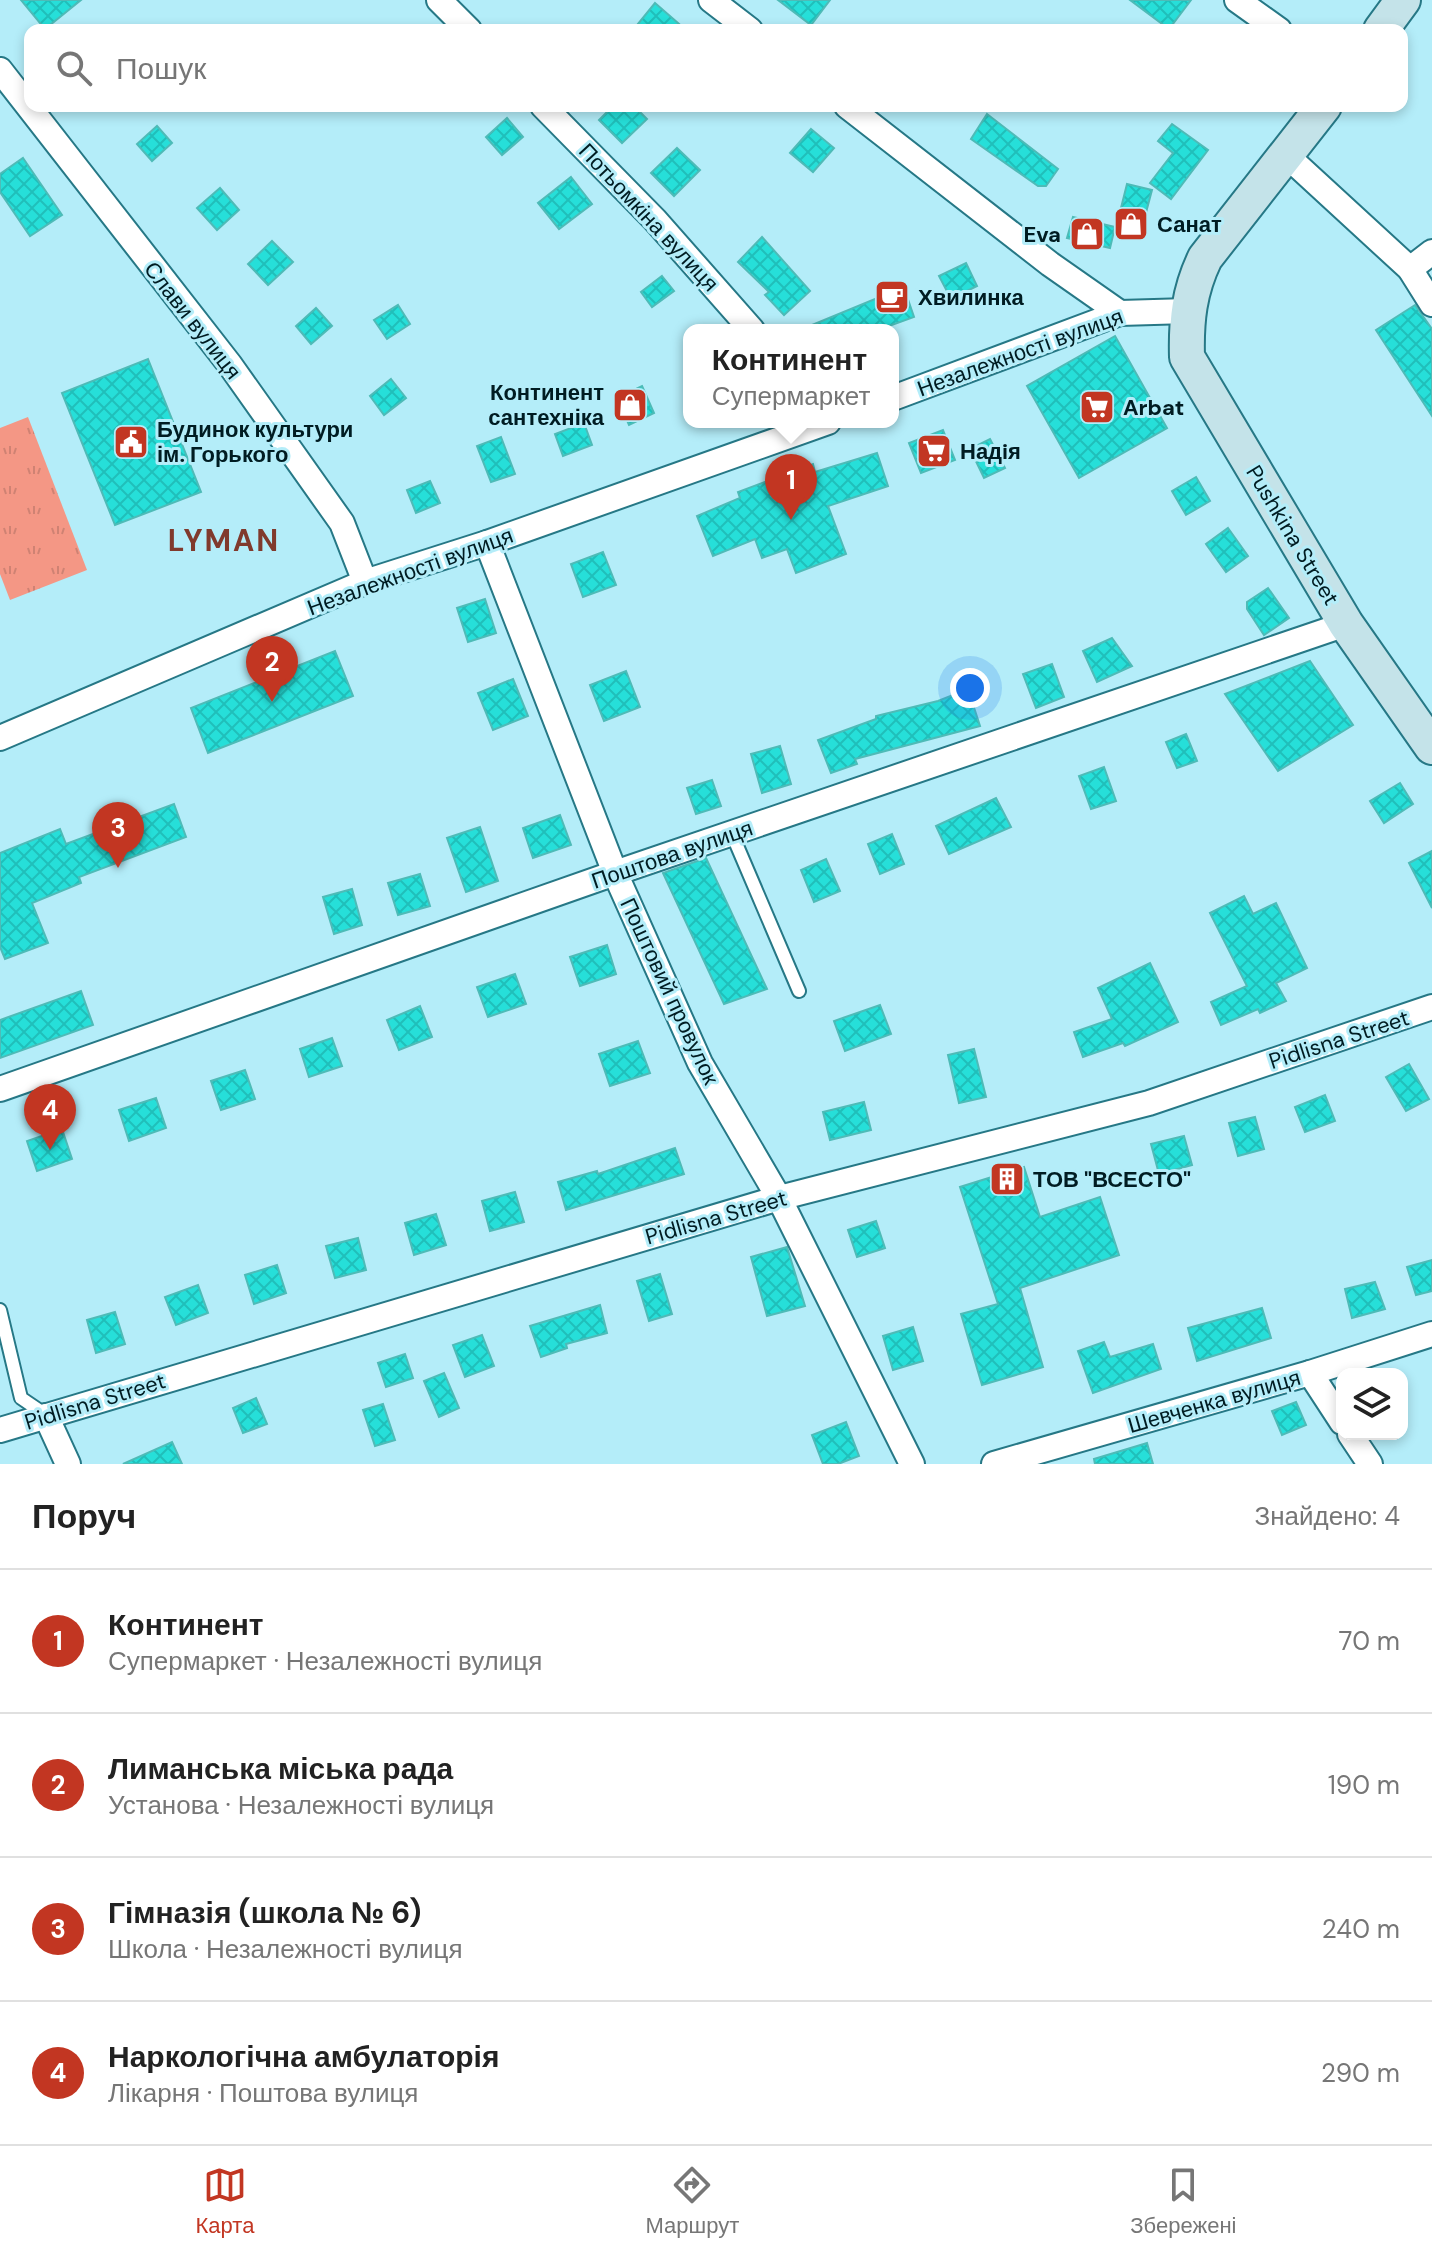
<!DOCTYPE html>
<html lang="uk">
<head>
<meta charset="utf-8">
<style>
	body { margin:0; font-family:"DM Sans",sans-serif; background:#f2f2f2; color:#222 }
	.controls { position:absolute; right:24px; bottom:24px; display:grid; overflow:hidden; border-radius:16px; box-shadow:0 4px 12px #0003 }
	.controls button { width:72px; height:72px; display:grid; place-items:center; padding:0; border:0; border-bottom:2px solid #e0e0e0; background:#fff; color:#222; font:40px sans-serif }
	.you { position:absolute; left:970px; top:688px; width:28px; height:28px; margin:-20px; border:6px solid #fff; border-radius:50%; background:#1a73e8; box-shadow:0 0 0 12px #1a73e833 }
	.badge { display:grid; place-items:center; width:52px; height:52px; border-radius:50%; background:#c23622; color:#fff; font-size:26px; font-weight:700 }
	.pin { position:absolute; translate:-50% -66px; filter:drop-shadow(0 2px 4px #0008) }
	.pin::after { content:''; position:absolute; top:42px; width:28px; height:24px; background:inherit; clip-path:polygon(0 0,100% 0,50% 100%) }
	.popup { position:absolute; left:683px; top:324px; width:216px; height:104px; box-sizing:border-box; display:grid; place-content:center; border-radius:16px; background:#fff; filter:drop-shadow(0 2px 6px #0005); font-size:26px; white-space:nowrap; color:#767676 }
	.popup b { font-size:30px; color:#222 }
	.popup::after { content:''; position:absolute; left:50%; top:100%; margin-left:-16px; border:16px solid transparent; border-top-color:#fff }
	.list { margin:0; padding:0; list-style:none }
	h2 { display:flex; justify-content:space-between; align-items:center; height:104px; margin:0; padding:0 32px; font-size:34px }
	h2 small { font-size:26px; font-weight:400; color:#767676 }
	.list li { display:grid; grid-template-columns:52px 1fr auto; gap:24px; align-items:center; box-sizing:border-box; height:144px; padding:0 32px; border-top:2px solid #e0e0e0 }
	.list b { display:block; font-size:30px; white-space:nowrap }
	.list p { margin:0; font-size:26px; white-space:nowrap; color:#767676 }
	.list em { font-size:26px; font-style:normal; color:#767676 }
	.icon { flex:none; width:44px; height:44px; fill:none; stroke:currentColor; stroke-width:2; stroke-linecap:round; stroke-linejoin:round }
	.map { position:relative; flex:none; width:1432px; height:1464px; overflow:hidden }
	.search { position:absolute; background:#fff; box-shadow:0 4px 12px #0003; left:24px; right:24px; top:24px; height:88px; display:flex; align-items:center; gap:20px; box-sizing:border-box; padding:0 28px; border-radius:16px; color:#767676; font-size:30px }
	.sheet { height:680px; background:#fff }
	nav { display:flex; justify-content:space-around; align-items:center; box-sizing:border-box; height:112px; border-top:2px solid #e0e0e0; background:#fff; font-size:22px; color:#767676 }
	nav a { display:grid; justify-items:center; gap:4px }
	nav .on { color:#c23622 }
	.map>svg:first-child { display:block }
	.grass { fill:url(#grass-tufts) }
	.building { fill:url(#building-cross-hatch); stroke:#4ebbb7; stroke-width:2 }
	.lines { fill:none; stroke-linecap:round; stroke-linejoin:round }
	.service-casing { stroke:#267886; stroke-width:16 }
	.minor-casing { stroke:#267886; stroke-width:28 }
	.secondary-casing { stroke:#267886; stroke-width:38 }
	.service { stroke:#fff; stroke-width:12 }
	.minor { stroke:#fff; stroke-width:24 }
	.secondary { stroke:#c4e3e9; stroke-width:34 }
	.labels { text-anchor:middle; stroke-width:6; stroke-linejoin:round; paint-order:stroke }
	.street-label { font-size:22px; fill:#001c22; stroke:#b4edf9 }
	.poi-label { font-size:22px; font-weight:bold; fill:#001c22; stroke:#b4edf9; text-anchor:start }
	.district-label { font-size:30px; font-weight:bold; letter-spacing:2px; fill:#803a2d; stroke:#b4edf9 }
</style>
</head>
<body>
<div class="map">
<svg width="1432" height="1464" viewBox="0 0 1432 1464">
	<defs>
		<pattern id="grass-tufts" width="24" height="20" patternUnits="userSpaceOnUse" patternTransform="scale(2)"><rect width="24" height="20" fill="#f49785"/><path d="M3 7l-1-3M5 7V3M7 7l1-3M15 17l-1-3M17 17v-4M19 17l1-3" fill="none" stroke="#cf8273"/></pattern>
		<pattern id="building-cross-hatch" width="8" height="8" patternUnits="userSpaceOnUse" patternTransform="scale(2)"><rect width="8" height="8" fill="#26dfd9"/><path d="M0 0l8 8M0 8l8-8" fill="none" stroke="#20bfba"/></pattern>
	</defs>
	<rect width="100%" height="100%" fill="#b4edf9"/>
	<path class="grass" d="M28,417l59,153 -77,30 -10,-26v-146z"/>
	<g class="building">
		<path d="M21,0h60l-36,29z"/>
		<path d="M778,0h52l-19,25z"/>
		<path d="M1130,0h61l-22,29z"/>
		<path d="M655,3l31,27h-53z"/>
		<path d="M613,106h21l13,13 -25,24 -23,-23z"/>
		<path d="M987,114l71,55 -12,17h-8l-67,-47z"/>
		<path d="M507,118l16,19 -21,18 -16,-18z"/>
		<path d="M1172,124l36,26 -37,49 -21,-16 23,-30 -15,-12z"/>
		<path d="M157,126l15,17 -20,18 -15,-17z"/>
		<path d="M811,129l23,19 -21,24 -23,-19z"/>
		<path d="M677,148l23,22 -26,26 -23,-23z"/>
		<path d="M23,158l39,57 -32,21 -30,-44v-18z"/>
		<path d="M571,177l21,27 -33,25 -21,-26z"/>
		<path d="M1127,184l25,6 -12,45 -24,-7z"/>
		<path d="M220,188l19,22 -22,20 -20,-22z"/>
		<path d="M1073,217l42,10 -5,21 -43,-10z"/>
		<path d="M762,237l48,54 -26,24 -19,-20 4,-3 -31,-30z"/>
		<path d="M272,241l21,21 -25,23 -20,-21z"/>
		<path d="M966,263l11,23 -26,13 -12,-23z"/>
		<path d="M662,276l12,15 -22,16 -11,-15z"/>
		<path d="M902,282l12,35 -36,13h-78l80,-33 -3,-7z"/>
		<path d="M398,305l12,19 -23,15 -13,-19z"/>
		<path d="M1415,305l17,24v87l-56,-86z"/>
		<path d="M316,308l16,18 -21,18 -15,-18z"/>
		<path d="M1115,336l52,92 -88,50 -52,-92z"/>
		<path d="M148,359l53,133 -86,33 -53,-132z"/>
		<path d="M391,379l15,19 -22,17 -14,-19z"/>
		<path d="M642,386l12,27 -25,12 -12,-27z"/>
		<path d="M584,423l8,22 -29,11 -8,-22z"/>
		<path d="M943,430l12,30 -34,13 -12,-30z"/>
		<path d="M501,437l14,37 -24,8 -14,-36z"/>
		<path d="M990,439l15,29 -21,10 -14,-29z"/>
		<path d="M877,453l11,33 -60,20 18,48 -50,19 -9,-24 -25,9 -7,-19 -42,17 -16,-40 43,-18 -2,-6 75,-28 2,8z"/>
		<path d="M1196,477l14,24 -24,14 -14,-24z"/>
		<path d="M430,481l10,22 -24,10 -9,-23z"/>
		<path d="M1228,528l20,28 -22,16 -20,-28z"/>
		<path d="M603,552l13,33 -33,12 -12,-33z"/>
		<path d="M1268,588l21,30 -25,17 -17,-26v-7z"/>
		<path d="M485,599l11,34 -28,9 -11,-34z"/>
		<path d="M1112,638l20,28 -35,16 -14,-31z"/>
		<path d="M335,651l18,45 -145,57 -17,-45z"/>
		<path d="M1310,661l43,64 -75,46 -53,-77z"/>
		<path d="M1052,664l12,33 -28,11 -13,-34z"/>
		<path d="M626,671l14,36 -36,14 -14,-36z"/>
		<path d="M513,679l15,37 -35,14 -15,-37z"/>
		<path d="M968,689l12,37 -125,33 2,5 -26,9 -13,-33 58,-21v-3l62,-15z"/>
		<path d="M1186,734l11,27 -20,7 -11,-26z"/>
		<path d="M780,746l11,38 -29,9 -11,-39z"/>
		<path d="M1104,767l12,34 -25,8 -12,-33z"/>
		<path d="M712,780l9,26 -25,8 -9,-26z"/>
		<path d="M1400,783l13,21 -29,19 -14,-22z"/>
		<path d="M996,798l15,29 -62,27 -13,-28z"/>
		<path d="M174,804l12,33 -107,40 2,6 -49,20 16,40 -43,16 -5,-12v-94l60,-24 6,15z"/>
		<path d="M560,815l11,30 -38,13 -10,-30z"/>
		<path d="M480,827l18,54 -32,11 -19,-54z"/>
		<path d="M892,834l12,30 -24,10 -12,-30z"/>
		<path d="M1432,851v57l-23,-45z"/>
		<path d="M706,858l61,131 -43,15 -61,-131z"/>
		<path d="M826,859l14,32 -26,11 -13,-32z"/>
		<path d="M420,874l10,32 -32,9 -10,-32z"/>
		<path d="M352,889l10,36 -28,9 -11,-37z"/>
		<path d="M1244,896l9,18 23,-11 31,65 -31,15 10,18 -26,12 -2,-4 -37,16 -10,-23 36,-16 -37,-73z"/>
		<path d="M607,945l9,29 -36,12 -10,-29z"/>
		<path d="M1150,963l28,59 -53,24 -2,-3 -40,14 -9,-25 38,-13 -14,-31z"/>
		<path d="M515,974l11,30 -38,13 -11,-30z"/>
		<path d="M81,991l12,34 -93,33v-38z"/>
		<path d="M880,1005l11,29 -46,17 -11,-30z"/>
		<path d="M420,1006l12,31 -33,13 -12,-30z"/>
		<path d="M332,1038l10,28 -33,11 -9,-28z"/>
		<path d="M638,1041l12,32 -40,13 -11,-32z"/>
		<path d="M974,1049l12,48 -27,6 -11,-48z"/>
		<path d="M1409,1064l20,35 -23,12 -20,-34z"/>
		<path d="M245,1070l10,29 -34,11 -10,-29z"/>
		<path d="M1325,1095l10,26 -30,11 -10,-25z"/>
		<path d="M156,1098l10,30 -37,13 -10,-31z"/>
		<path d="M864,1102l7,28 -41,10 -7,-28z"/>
		<path d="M1255,1117l9,32 -26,7 -9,-33z"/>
		<path d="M62,1129l10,30 -35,12 -10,-30z"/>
		<path d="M1184,1136l8,29 -33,9 -8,-30z"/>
		<path d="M675,1148l9,26 -118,36 -8,-28 39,-11 1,3z"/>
		<path d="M1024,1167l16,50 60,-20 19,58 -99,33 23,79 -61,18 -21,-71 37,-10 -38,-117z"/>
		<path d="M515,1192l9,30 -34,9 -8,-30z"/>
		<path d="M436,1214l10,31 -32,10 -9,-32z"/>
		<path d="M876,1221l9,27 -28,9 -9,-27z"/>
		<path d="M358,1238l8,32 -31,8 -9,-32z"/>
		<path d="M787,1247l18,59 -38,10 -16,-59z"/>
		<path d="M1432,1260v31l-16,4 -9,-28z"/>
		<path d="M277,1265l9,28 -32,11 -9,-29z"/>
		<path d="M660,1274l12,40 -23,7 -12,-40z"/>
		<path d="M1375,1282l10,27 -33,9 -7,-29z"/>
		<path d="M198,1285l10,28 -32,12 -11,-28z"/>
		<path d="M600,1305l7,28 -41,11 1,4 -26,9 -11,-31z"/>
		<path d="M1262,1308l9,30 -74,23 -9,-33z"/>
		<path d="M115,1312l10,32 -29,9 -9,-33z"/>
		<path d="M913,1327l10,34 -30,9 -10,-34z"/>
		<path d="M482,1335l12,31 -29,11 -12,-32z"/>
		<path d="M1104,1342l6,15 43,-13 8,25 -68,24 -15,-42z"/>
		<path d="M405,1354l8,24 -27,9 -8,-24z"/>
		<path d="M444,1373l15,35 -20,9 -15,-36z"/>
		<path d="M256,1398l11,26 -24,9 -10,-25z"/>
		<path d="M1296,1402l10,23 -24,10 -10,-24z"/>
		<path d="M383,1404l12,36 -20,6 -12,-36z"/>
		<path d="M846,1422l13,34 -21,8h-15l-11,-29z"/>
		<path d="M172,1442l10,22h-59z"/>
		<path d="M1147,1443l6,21h-58l-1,-5z"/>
	</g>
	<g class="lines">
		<g class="service-casing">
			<g id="service">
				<path d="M732,834l67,157"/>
				<path d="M0,1310l21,88 25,17"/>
			</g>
		</g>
		<g class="minor-casing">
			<g id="minor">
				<path d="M439,0l30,30"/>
				<path d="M711,0l39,30"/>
				<path d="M1237,0l42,30"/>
				<path d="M0,70l230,295 112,158 23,59"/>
				<path d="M543,106l112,114 97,110"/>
				<path d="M847,106l203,158 70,49"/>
				<path d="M1286,155l124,114 22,35"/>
				<path d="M1410,269l22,-17"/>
				<path d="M893,398l227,-85 68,-2"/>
				<path d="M487,543l128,330 85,190 79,135 133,266"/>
				<path d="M0,738l365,-156 122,-39 341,-121"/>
				<path d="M0,1089l615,-216 731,-249"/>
				<path d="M1310,1373l32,49"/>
				<path d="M46,1416l22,48"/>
				<path d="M0,1430l779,-232 370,-95 283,-96"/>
				<path d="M1350,1434l20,30"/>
				<path d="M994,1464l316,-91 122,-39"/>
			</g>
		</g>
		<g class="secondary-casing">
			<g id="secondary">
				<path d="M1381,30l22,-30"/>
				<path d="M1324,106l-119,152c-16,33 -19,63 -18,99l159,267 86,123"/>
			</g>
		</g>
		<use href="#service" class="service"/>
		<use href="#minor" class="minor"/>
		<use href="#secondary" class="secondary"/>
	</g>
	<defs>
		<g id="shop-square" transform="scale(1.8)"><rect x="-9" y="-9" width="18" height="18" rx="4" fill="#c23622" stroke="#b4edf9"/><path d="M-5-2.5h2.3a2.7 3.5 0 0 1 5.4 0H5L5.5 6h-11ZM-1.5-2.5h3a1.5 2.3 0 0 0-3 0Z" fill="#fff"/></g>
		<g id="cafe-square" transform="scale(1.8)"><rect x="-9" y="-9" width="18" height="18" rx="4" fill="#c23622" stroke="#b4edf9"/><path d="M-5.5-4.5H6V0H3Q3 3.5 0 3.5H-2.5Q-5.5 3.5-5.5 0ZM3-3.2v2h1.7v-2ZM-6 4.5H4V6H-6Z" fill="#fff"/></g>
		<g id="supermarket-square" transform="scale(1.8)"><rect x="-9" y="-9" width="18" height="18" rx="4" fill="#c23622" stroke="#b4edf9"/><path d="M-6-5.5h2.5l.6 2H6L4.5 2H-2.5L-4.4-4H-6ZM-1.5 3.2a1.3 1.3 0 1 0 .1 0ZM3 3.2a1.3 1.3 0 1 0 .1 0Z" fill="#fff"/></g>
		<g id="civic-square" transform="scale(1.8)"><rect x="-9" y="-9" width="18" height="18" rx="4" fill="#c23622" stroke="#b4edf9"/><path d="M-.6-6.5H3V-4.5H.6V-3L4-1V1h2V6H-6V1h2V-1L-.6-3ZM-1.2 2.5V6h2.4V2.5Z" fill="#fff"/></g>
		<g id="building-square" transform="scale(1.8)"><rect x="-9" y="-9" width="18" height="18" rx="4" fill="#c23622" stroke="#b4edf9"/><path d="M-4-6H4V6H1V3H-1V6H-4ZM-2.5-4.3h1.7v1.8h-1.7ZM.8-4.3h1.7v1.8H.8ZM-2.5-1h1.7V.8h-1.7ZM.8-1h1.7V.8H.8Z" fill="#fff"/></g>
	</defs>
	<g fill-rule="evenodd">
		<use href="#shop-square" x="1131" y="224"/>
		<use href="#shop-square" x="1087" y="234"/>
		<use href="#cafe-square" x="892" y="297"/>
		<use href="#shop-square" x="630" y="405"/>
		<use href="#supermarket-square" x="1097" y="407"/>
		<use href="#civic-square" x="131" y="442"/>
		<use href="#supermarket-square" x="934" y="451"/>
		<use href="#building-square" x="1007" y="1179"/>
	</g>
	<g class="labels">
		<g class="street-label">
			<text transform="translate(649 217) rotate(47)" y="8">Потьомкіна вулиця</text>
			<text transform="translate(193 320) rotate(52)" y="8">Слави вулиця</text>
			<text transform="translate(1020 352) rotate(-20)" y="8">Незалежності вулиця</text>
			<text transform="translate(1293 535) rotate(59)" y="8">Pushkina Street</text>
			<text transform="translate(410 571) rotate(-20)" y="8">Незалежності вулиця</text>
			<text transform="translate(672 854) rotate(-19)" y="8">Поштова вулиця</text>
			<text transform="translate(670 991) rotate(65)" y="8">Поштовий провулок</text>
			<text transform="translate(1339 1039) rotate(-18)" y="8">Pidlisna Street</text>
			<text transform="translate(716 1217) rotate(-16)" y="8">Pidlisna Street</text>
			<text transform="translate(95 1401) rotate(-17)" y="8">Pidlisna Street</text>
			<text transform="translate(1214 1401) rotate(-16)" y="8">Шевченка вулиця</text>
		</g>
		<g class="poi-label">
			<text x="1157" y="232">Санат</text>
			<text x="1061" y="242" text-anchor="end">Eva</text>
			<text x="918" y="305">Хвилинка</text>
			<text x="604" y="400" text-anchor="end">Континент<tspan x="604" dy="25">сантехніка</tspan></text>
			<text x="1123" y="415">Arbat</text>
			<text x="157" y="437">Будинок культури<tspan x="157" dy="25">ім. Горького</tspan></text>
			<text x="960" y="459">Надiя</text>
			<text x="1033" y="1187">ТОВ "ВСЕСТО"</text>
		</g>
		<g class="district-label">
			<text x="224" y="551">LYMAN</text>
		</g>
	</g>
</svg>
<div class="controls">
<button><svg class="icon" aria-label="layers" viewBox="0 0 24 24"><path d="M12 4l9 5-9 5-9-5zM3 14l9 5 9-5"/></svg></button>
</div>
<div class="you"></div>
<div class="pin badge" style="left:791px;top:520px">1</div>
<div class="popup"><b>Континент</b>Супермаркет</div>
<div class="pin badge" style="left:272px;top:702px">2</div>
<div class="pin badge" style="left:118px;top:868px">3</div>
<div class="pin badge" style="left:50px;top:1150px">4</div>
<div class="search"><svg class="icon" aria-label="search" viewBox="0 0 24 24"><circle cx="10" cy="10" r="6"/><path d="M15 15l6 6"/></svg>Пошук</div>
</div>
<section class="sheet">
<h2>Поруч<small>Знайдено: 4</small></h2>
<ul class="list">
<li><span class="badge">1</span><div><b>Континент</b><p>Супермаркет · Незалежності вулиця</p></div><em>70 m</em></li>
<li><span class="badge">2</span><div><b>Лиманська міська рада</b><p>Установа · Незалежності вулиця</p></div><em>190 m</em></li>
<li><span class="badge">3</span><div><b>Гімназія (школа № 6)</b><p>Школа · Незалежності вулиця</p></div><em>240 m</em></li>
<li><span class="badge">4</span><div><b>Наркологічна амбулаторія</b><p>Лікарня · Поштова вулиця</p></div><em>290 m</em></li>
</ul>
</section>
<nav>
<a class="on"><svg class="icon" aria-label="map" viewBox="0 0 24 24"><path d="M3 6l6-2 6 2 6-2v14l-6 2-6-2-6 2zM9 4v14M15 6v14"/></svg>Карта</a>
<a><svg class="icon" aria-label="directions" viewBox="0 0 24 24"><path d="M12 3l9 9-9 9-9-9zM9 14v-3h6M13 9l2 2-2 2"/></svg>Маршрут</a>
<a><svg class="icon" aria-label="saved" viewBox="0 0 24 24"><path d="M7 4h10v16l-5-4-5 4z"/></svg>Збережені</a>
</nav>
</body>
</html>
